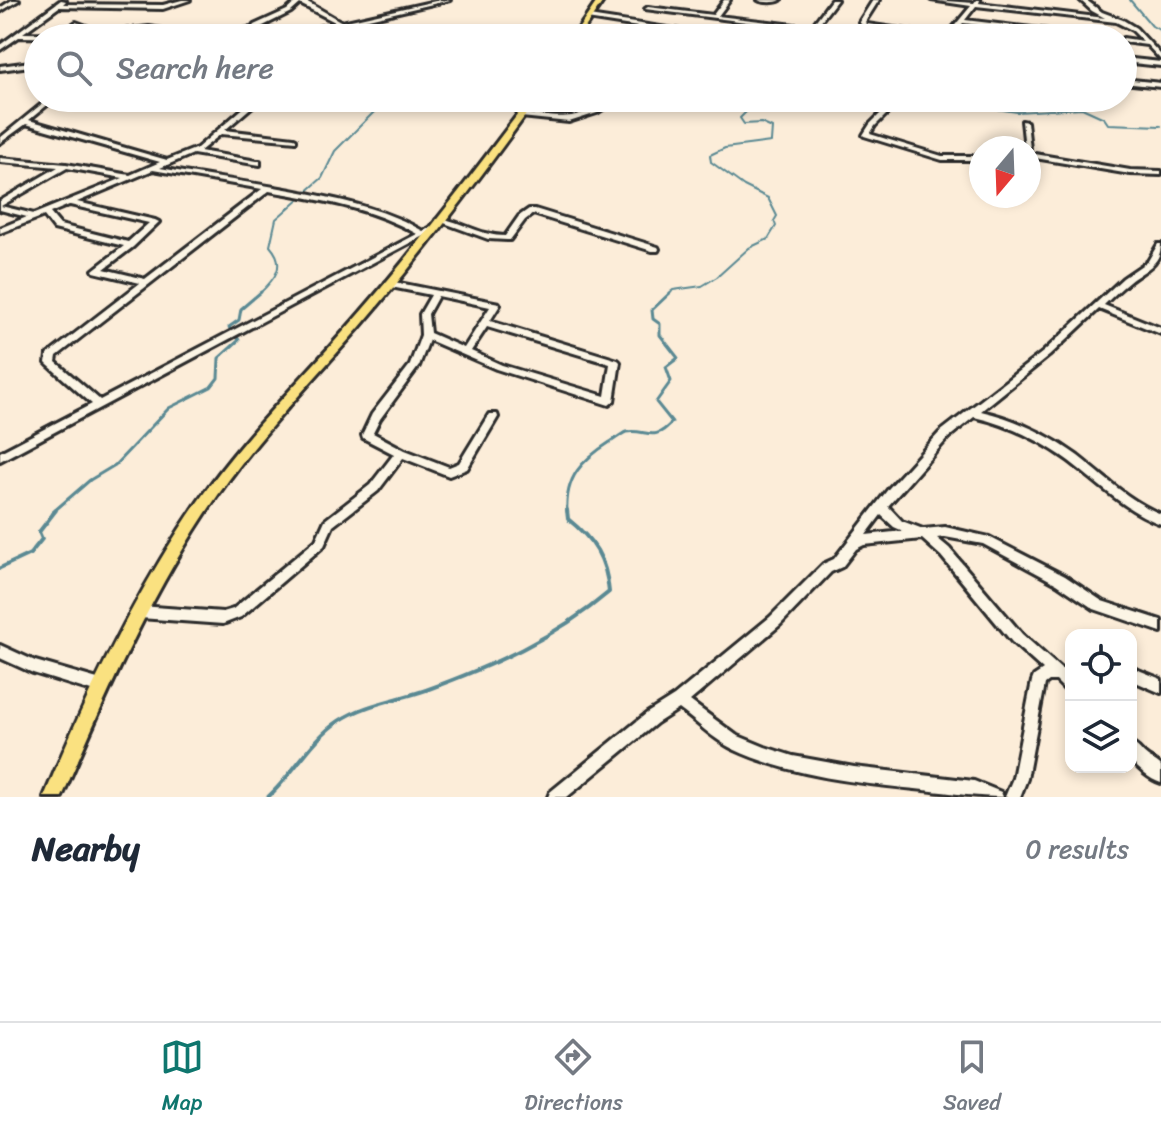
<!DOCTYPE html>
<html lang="en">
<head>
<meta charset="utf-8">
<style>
	body { margin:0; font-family:Sriracha,sans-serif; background:#f6f6f7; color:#1f2937 }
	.controls { position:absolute; right:24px; bottom:24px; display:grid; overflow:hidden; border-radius:16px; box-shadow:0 4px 12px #0003 }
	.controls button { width:72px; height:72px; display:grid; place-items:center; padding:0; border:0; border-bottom:2px solid #e0e1e3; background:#fff; color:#1f2937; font:40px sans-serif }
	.compass { position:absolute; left:969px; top:136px; width:72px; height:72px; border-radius:50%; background:#fff; box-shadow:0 4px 12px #0003; rotate:199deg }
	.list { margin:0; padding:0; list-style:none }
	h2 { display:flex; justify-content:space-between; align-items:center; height:104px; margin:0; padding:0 32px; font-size:34px }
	h2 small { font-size:26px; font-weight:400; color:#747a83 }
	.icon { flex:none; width:44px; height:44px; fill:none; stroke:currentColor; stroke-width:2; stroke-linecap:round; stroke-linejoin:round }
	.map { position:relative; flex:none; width:1161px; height:797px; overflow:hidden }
	.search { position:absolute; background:#fff; box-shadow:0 4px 12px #0003; left:24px; right:24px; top:24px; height:88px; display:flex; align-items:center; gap:20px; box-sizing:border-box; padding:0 28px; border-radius:44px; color:#747a83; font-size:30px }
	.sheet { height:224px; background:#fff }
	nav { display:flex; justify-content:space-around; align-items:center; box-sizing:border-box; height:112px; border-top:2px solid #e0e1e3; background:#fff; font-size:22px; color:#747a83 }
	nav a { display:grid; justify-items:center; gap:4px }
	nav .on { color:#0f766e }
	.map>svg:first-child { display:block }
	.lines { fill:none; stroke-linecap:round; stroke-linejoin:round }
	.stream-far2 { stroke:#5a8993; stroke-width:2 }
	.stream-far1 { stroke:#5a8993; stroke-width:3 }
	.stream { stroke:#5a8993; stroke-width:4 }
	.minor-casing { stroke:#2b2b2b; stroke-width:6 }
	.major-casing { stroke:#2b2b2b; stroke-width:6 }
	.minor { fill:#fcf5e5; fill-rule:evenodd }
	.major { fill:#fae180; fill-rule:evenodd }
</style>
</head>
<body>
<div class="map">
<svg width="1161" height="797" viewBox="0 0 1161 797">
	<rect width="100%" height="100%" fill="#fcedd9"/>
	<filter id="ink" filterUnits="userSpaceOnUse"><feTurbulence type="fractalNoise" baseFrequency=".0125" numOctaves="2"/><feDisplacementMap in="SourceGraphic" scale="16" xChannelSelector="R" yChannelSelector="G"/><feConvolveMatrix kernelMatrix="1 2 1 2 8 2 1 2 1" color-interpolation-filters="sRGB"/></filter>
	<g filter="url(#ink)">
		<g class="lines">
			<g class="stream-far2">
				<path d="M1130,0l22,26 9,5"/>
				<path d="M920,98l97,14 65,-4 22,10 4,6 53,2"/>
				<path d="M305,193l17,-15 13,-27 53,-53"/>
				<path d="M259,294c16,-15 28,-29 11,-48l6,-27 25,-22"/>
				<path d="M669,294l4,-4 29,-4 15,-9 32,-29 19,-9 8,-13 -2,-5 3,-5 -9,-18 -24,-12 -33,-24 -1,-7 15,-7 46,-6 1,-14 -11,-5 -17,1 -4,-6 14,-14 36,-6"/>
			</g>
			<g class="stream-far1">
				<path d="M231,331l-2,-4 10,-7 2,-11 20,-17"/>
				<path d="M53,512l37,-32 25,-15 54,-57 42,-21 7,-9 1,-20 20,-18 -4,-6"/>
				<path d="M567,512c-2,-35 15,-52 43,-70 4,-2 11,-8 16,-10 20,-4 27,12 46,-10l-16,-20 15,-21 -5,-14 12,-9 -18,-23v-11l-7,-5 -1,-9 19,-18"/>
			</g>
			<g class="stream">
				<path d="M0,568l30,-14 12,-15 -3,-7 17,-22"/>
				<path d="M268,797c26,-23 42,-57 71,-76 25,-17 59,-21 87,-31 66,-24 129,-52 183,-98 -3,-34 -15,-52 -41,-73l-1,-9"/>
			</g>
			<g class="minor-casing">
				<g id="minor">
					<path d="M12,0h7l-19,12v-4z"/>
					<path d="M61,0l5,1 -3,3 100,1 19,-5h8l-27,9 -104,-2 -36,26 64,1 62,-7 40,6 3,2 60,-7 2,-3 33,-15 11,-10h6l38,22 98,-22h10l-86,20 64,18h-9l-60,-17 -56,13 -48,-2 -3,6h-6l4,-6 -54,6h-18l6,-2 -35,-5 -62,7 -68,-1 -19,13v-5zM300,4l37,19 -34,7 -46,-1 34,-17z"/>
					<path d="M724,0h6l-12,16 93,11 20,-27h6l-23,30 -53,-6 -28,14h-7l28,-15 -109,-14 3,-2 65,8z"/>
					<path d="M758,0h23c-5,3 -18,3 -23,0z"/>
					<path d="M873,0h6l-14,22 2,2 79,12 25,-30 -40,-6 43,3 2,-3h4l-1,3 126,15 -13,-7 -12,-11h6l16,12 21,8 13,8 25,27v5l-14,-15 -24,-3v-4l20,3 -11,-11 -16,-8 -140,-16 -11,14 134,16 3,2h-16l-123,-15 -13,15h-13l-74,-12 -4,-4z"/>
					<path d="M589,16l130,20 3,2h-14l-121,-19 -1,-1z"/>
					<path d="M76,22l21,8 1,1 -3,2 -21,-8 -1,-1z"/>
					<path d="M1123,58l38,4v4l-38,-4z"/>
					<path d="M38,61v4l-38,5v-4z"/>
					<path d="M1123,79l38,4v4l-38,-4z"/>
					<path d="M49,98h7l-27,22 138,40 30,-12 58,-50h7l-37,32 69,8 2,1v2l-75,-7 -21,17 57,10h3v4l-67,-11 -33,14c51,9 102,16 152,26 38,8 77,17 111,37l11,-5 4,2 -438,233v-9l92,-48 -44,-39 -2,-2 1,-8 93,-72 -46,-11 -1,-2 31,-24 -70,-17 -10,-13 -44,17v-5l27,-11 -27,-7v-9l58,-34 -58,-5v-4l66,6 64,11 30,-13 -134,-38 -26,19v-5zM67,168l56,10 -89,36 -33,-8zM153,170l109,19 -117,90 -41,-10 29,-22 26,-25 -4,-2 -78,-18zM269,191c51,9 103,17 148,43l-317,166 -44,-38 1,-6zM69,205h1l79,18 -21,19 -68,-17 -10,-12z"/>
					<path d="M613,98h7l-23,15 -28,9 -48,-5 -3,-2 3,-2c43,5 53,9 92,-15z"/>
					<path d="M700,98h10l14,5 -3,2z"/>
					<path d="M896,98h7l-28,28 -5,8 72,22h39v4h-39l-78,-24 -1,-1 7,-11z"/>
					<path d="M1022,121l5,1 3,27 -5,-1z"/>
					<path d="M1029,153l101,17 31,1v4l-31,-1 -101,-17z"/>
					<path d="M529,209h6l123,38 1,2 -1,2h-6l-119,-37 -8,6 -15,20h-3l-19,-1 -52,-19 4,-2c22,4 42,18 65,18l14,-20z"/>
					<path d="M1158,244h3c0,21 -17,26 -32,38 -9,7 -17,15 -25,23l57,23v6l-62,-25 -50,47 -68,55c35,8 68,24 97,45 27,21 51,45 83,58v10c-36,-13 -62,-40 -92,-63 -29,-21 -60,-36 -95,-44l-26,21 -60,68 14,15 21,8 22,-2 44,10 76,39 37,25 59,19v12l-67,-23 -37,-25 -74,-40 -38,-7 -8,1 12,10 73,86 39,35h10v24l-5,-2 -10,-10h-7l-4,3 -18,95 -7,18h-15l8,-19 19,-97 2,-5 9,-6 -31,-28 -71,-86 -19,-17 -58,6 -8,4 -14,18 -11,5 -51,53 -90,76 46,34 29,12 28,9 61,11 120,14 27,11 2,5c-26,0 -52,-4 -79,-7 -65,-7 -131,-13 -191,-41 -20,-10 -36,-27 -54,-40l-22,14 -90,74h-19l2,-5 97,-79 27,-17 96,-79 53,-53 11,-5 55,-71 51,-56 103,-80 80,-74 25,-17zM881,515l13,12 9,4 -37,4z"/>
					<path d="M389,281l110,22 1,2 -10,16 128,39 2,2 -6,39 -5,4 -113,-36 -67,-29 -10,26 -39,53 -7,14 32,17 44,17 10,-4 30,-49h8l1,3 -31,52 -18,7 -46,-18 -25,33 -45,35 -9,20 -83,71 -18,7 -83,-6 -4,-2 -2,-4 2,-4 4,-2 83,6 10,-3 83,-69 9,-20 45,-35 24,-31 -31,-16 -1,-3 10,-21 38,-49 11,-30 -1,-21 11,-19 -45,-9 -1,-2 1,-2zM438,296l52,11 -26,41 -34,-15 -2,-19zM487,327l123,37 -5,32 -103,-31 -31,-14z"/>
					<path d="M0,645l35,16 66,19 5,2 2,5 -2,5 -5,2 -68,-21 -33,-15z"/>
					<path d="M1131,667l30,12v14l-30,-13z"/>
					<path d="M1131,743c8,3 10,9 17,14 4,3 9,4 13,9v17c-12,-4 -21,-13 -30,-22z"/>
				</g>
			</g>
			<g class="major-casing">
				<g id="major">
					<path d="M598,0h6l-26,38h-6z"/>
					<path d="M530,98h8c-57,79 -116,157 -179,230 -48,55 -99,107 -141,167 -65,93 -111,198 -156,302h-18c44,-107 97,-217 165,-311 47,-64 104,-118 155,-178 59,-68 112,-139 166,-210z"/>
				</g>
			</g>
			<use href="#minor" class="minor"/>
			<use href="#major" class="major"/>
		</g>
	</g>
</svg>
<div class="controls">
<button><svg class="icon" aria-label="locate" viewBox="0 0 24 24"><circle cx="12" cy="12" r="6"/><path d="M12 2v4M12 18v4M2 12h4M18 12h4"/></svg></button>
<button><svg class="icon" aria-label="layers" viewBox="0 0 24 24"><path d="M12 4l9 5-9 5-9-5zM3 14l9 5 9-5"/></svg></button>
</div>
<svg class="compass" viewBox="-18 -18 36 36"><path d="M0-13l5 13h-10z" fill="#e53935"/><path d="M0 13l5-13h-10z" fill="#747a83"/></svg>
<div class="search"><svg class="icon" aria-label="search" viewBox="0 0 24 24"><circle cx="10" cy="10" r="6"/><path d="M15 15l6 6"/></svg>Search here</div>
</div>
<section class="sheet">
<h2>Nearby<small>0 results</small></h2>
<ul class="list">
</ul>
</section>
<nav>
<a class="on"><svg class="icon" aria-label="map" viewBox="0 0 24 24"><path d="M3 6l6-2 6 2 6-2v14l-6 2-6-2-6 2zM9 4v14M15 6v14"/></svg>Map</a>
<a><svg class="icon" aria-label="directions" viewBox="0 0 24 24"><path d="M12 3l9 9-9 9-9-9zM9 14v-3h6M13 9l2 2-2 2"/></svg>Directions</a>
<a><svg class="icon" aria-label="saved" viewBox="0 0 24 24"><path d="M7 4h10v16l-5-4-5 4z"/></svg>Saved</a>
</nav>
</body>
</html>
